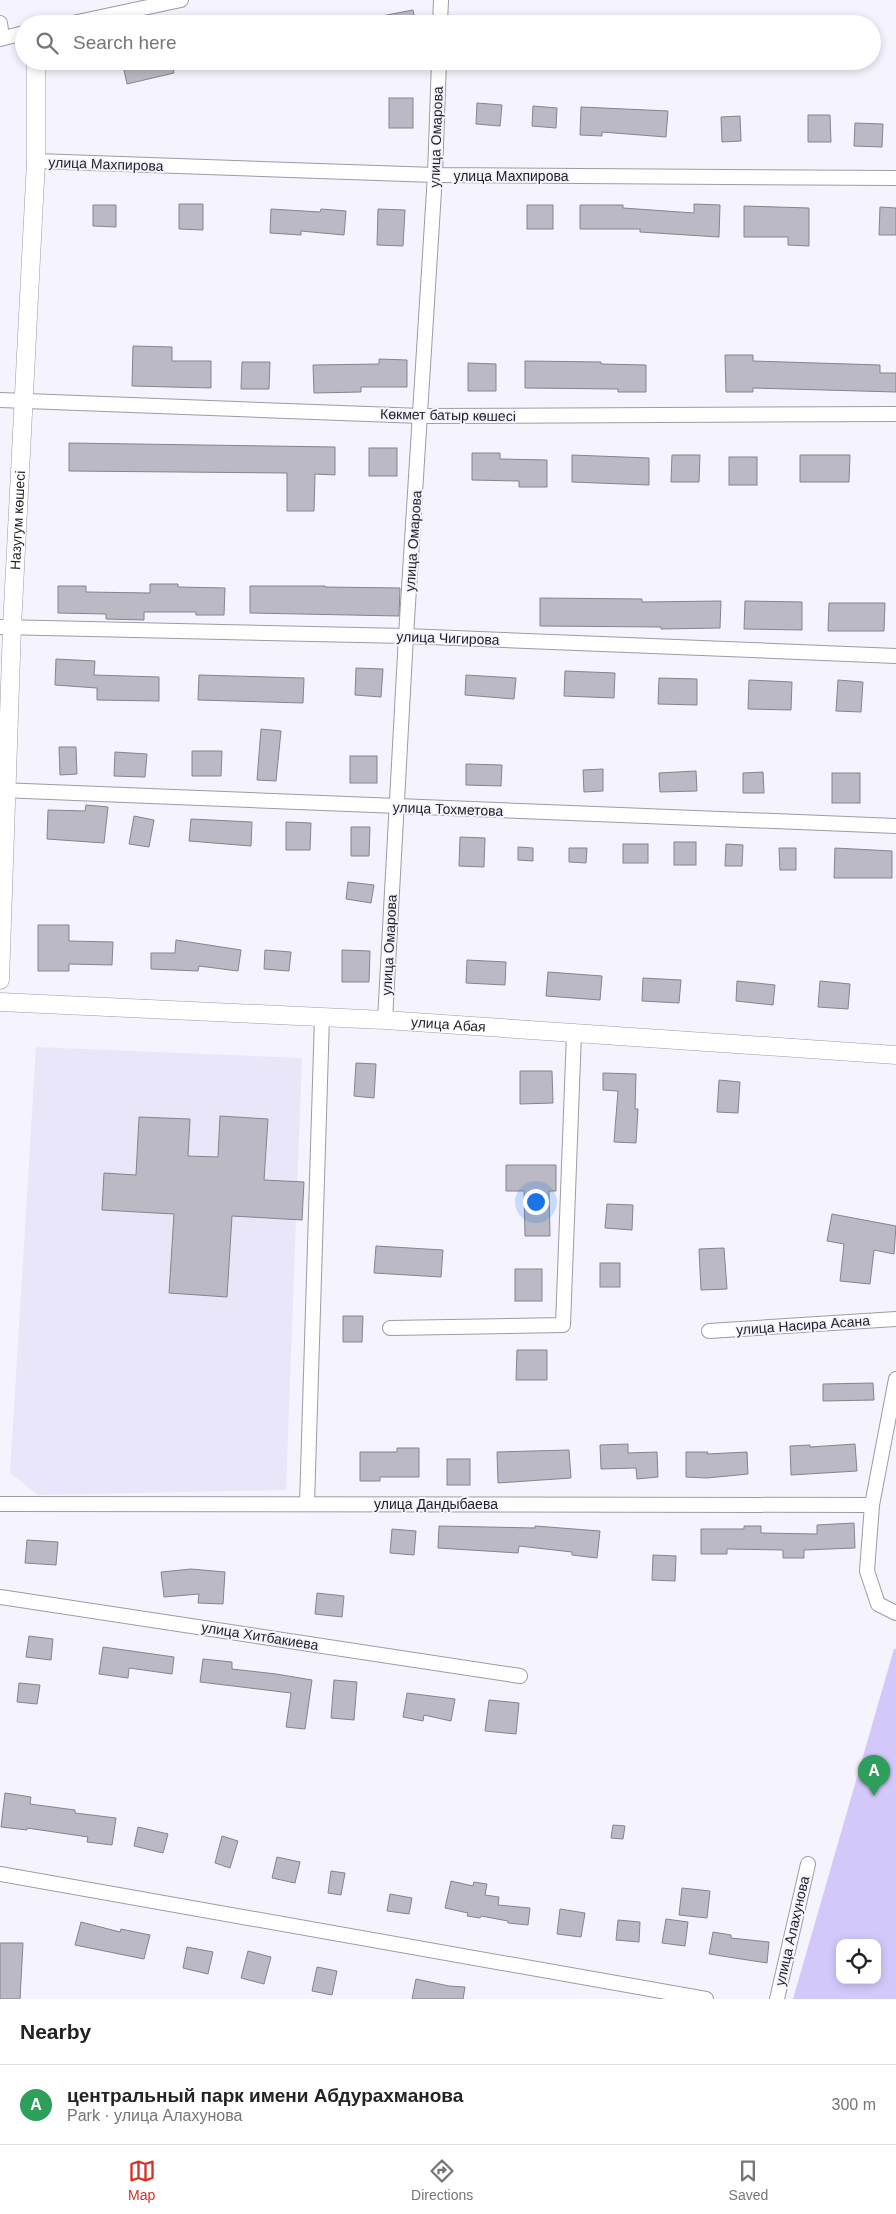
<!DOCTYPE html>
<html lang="en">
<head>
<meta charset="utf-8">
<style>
	body { margin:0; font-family:Arial,sans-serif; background:#f6f6f6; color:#222 }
	.controls { position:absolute; right:15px; bottom:15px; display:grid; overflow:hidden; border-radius:10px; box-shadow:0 2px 8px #0003 }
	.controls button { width:45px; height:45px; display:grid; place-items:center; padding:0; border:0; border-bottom:1px solid #e0e0e0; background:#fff; color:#222; font:25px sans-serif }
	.you { position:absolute; left:535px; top:1201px; width:18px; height:18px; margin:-12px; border:4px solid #fff; border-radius:50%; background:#1a73e8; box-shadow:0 0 0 8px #1a73e833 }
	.badge { display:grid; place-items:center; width:32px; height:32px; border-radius:50%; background:#d93025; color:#fff; font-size:16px; font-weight:700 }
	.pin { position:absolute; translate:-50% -41px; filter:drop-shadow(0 1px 2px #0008) }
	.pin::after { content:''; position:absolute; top:26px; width:18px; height:15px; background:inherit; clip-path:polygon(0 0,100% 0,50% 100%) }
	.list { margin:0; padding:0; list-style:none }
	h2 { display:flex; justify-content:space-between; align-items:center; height:65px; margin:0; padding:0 20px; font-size:21px }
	h2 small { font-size:16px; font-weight:400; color:#767676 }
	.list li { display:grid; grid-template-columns:32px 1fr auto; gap:15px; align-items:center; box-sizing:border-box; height:80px; padding:0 20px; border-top:1px solid #e0e0e0 }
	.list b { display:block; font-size:19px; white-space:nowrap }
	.list p { margin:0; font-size:16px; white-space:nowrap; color:#767676 }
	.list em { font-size:16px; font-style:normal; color:#767676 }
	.icon { flex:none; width:28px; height:28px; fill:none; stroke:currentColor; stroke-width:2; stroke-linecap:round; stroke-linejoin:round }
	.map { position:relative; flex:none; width:896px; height:1999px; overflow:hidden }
	.search { position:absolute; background:#fff; box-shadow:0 2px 8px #0003; left:15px; right:15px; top:15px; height:55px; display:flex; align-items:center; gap:12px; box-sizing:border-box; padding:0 18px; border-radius:28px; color:#767676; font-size:19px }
	.sheet { height:145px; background:#fff }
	nav { display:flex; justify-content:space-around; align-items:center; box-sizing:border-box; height:70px; border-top:1px solid #e0e0e0; background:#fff; font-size:14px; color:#767676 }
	nav a { display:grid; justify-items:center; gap:2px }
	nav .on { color:#d93025 }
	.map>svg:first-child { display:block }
	.built { fill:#eae6f9 }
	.green { fill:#d4c8fb; fill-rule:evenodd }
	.building { fill:#bbb9c3; stroke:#85838d }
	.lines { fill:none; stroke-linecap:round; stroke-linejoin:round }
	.minor-casing { stroke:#9d9ba5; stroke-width:16 }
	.tertiary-casing { stroke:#9d9ba5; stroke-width:19 }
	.minor { stroke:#fff; stroke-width:14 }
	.tertiary { stroke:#fff; stroke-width:18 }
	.labels { text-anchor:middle; stroke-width:4; stroke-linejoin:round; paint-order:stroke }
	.street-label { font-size:14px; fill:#1f1e22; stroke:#f5f3fe }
</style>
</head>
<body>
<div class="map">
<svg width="896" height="1999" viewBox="0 0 896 1999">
	<rect width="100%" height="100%" fill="#f5f3fe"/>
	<path class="built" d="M36,1047l266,11 -16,432 -248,5 -28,-22z"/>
	<path class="green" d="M894,1649h2v350h-103zM840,1943h37v37h-37z"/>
	<g class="building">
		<path d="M413,10l3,14h-45v-6z"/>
		<path d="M139,61h32l3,12 -47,11 -4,-19z"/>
		<rect x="389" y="98" width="24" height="30"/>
		<path d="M477,103l25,2 -2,21 -24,-2z"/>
		<path d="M533,106l24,2 -1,20 -24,-2z"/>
		<path d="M581,107l87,4 -2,26 -64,-5v4l-22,-1z"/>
		<path d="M808,115h22l1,27h-23z"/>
		<path d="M740,116l1,25 -19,1 -1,-25z"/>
		<path d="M855,123l28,1 -1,23 -28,-1z"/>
		<path d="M179,204h24v26l-24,-1z"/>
		<path d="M694,204l26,1 -1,32 -79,-5v-3h-60v-24h43v3l71,5z"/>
		<path d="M93,205h23v22l-23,-1z"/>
		<rect x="527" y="205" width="26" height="24"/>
		<path d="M744,206l65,2v38l-21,-1v-8h-44z"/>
		<path d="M880,207l16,1v27h-17z"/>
		<path d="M271,209l49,3 1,-3 25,2 -2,24 -43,-4v4l-31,-2z"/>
		<path d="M378,209l27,1 -2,36 -26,-1z"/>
		<path d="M133,346l39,1v14h39v27l-79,-2z"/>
		<path d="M725,355h28v6l127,4v8h16v19l-143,-4v4h-27z"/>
		<path d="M379,359l28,1v27h-46v5l-47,1 -1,-28 66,-1z"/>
		<path d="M525,361l76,1v2l45,1v27h-28v-3l-93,-1z"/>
		<path d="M242,362h28l-1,27h-28z"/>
		<path d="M468,363l28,1v27h-28z"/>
		<path d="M69,443l266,4v28l-20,-1 -1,37h-27v-38l-218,-2z"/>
		<rect x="369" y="448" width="28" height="28"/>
		<path d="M472,453h28v6l47,1v27h-28v-6l-47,-1z"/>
		<path d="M572,455l77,3v27l-77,-3z"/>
		<path d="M672,455h28l-1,27h-28z"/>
		<path d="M800,455h50l-1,27h-49z"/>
		<rect x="729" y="457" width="28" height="28"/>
		<path d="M150,584h28v3l47,1 -1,27h-28v-3h-52v8l-38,-1v-5l-48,-1v-27h28v6l64,1z"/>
		<path d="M250,586h75v1l75,1 -1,28 -149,-3z"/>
		<path d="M540,598l102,1v3l79,-1 -1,27 -59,1v-2l-121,-1z"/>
		<path d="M745,601l57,1v28l-58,-1z"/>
		<path d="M829,603h56l-1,28h-56z"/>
		<path d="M56,659l39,2 -1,14 65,2v24l-62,-1v-12l-42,-3z"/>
		<path d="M356,668l27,1 -2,28 -26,-2z"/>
		<path d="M565,671l50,2 -1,25 -50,-2z"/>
		<path d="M199,675l105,3 -1,25 -105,-3z"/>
		<path d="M466,675l50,3 -2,21 -49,-4z"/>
		<path d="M659,678l38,1v26l-39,-1z"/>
		<path d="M749,680l43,2 -1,28 -43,-1z"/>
		<path d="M838,680l25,2 -2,30 -25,-1z"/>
		<path d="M261,729l20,2 -5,50 -19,-1z"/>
		<path d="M59,747h17l1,27 -17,1z"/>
		<path d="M192,751h30l-1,25h-29z"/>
		<path d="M115,752l32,2 -2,23 -31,-1z"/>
		<rect x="350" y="756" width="27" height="27"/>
		<path d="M466,764l36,1 -1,21 -35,-1z"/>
		<path d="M603,769v22l-19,1 -1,-22z"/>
		<path d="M696,771l1,20 -37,1 -1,-19z"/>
		<path d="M763,772l1,21h-21v-20z"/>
		<rect x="832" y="773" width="28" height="30"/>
		<path d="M86,805l22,2 -4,36 -57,-4 1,-29 37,1z"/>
		<path d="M134,816l20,4 -5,27 -20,-3z"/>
		<path d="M191,819l61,3 -1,24 -62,-5z"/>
		<path d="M286,822l25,1 -1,27h-24z"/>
		<path d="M351,827h19l-1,29h-18z"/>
		<path d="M460,837l25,1 -1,29 -25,-1z"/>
		<rect x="674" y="842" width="22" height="23"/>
		<rect x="623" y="844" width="25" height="19"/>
		<path d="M726,844l17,1 -1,21h-17z"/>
		<path d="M518,847l15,1v13l-15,-1z"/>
		<path d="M569,848h18l-1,15 -17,-1z"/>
		<path d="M779,848h17v22h-16z"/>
		<path d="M835,848l57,3v27h-58z"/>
		<path d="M348,882l26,3 -3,18 -25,-4z"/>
		<path d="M38,925h31v16l44,1 -1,23 -43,-1v7h-31z"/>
		<path d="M176,940l65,10 -3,21 -39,-5 -1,5 -47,-2v-16h24z"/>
		<path d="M265,950l26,2 -2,19 -25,-2z"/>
		<path d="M342,950l28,1 -1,31h-27z"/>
		<path d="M467,960l39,2 -1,23 -39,-2z"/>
		<path d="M548,972l54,4 -2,24 -54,-4z"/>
		<path d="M643,978l38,2 -2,23 -37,-2z"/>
		<path d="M737,981l38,4 -2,20 -37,-4z"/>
		<path d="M820,981l30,3 -2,25 -30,-2z"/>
		<path d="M356,1063l20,1 -2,34 -20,-2z"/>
		<path d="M520,1071h32l1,32 -33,1z"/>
		<path d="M603,1073l33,1 -1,35h3l-2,34 -22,-1 4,-51 -15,-1z"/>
		<path d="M719,1080l21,2 -2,31 -21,-1z"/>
		<path d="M220,1116l48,3 -4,61 40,2 -2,38 -70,-4 -5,81 -58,-4 5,-79 -72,-4 2,-37 32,2 3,-58 51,2 -2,37 30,1z"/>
		<path d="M506,1165h50v26h-7l1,45h-25l-1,-45h-18z"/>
		<path d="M607,1204l26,1 -1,25 -27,-2z"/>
		<path d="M832,1214l64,12 -2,28 -20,-4 -4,34 -30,-3 4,-37 -17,-3z"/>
		<path d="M376,1246l67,4 -2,27 -67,-4z"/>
		<path d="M724,1248l3,41 -26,1 -2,-41z"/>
		<rect x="600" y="1263" width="20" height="24"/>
		<rect x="515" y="1269" width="27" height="32"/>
		<path d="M343,1316h20l-1,26h-19z"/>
		<path d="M517,1350h30v30h-31z"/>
		<path d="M873,1383l1,17 -51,1v-17z"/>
		<path d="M628,1444v9l29,-1 1,25 -21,2 -1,-11 -35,1 -1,-24z"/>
		<path d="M855,1444l2,27 -66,4 -1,-29 20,-1v2z"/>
		<path d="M397,1448h22v29h-39v4h-20v-29h37z"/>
		<path d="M569,1450l2,28 -73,5 -1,-31z"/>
		<path d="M686,1452h22l-1,2 40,-2 1,22 -41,4 -21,-1z"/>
		<rect x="447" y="1459" width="23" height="26"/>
		<path d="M854,1523l1,25 -51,2v8h-21v-8l-56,-1v5h-26v-25h43v-3h17v7l56,1v-9z"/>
		<path d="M439,1526l96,2v-2l65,5 -3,27 -25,-3v-3l-53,-6 -1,7 -80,-5z"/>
		<path d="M392,1529l24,2 -2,24 -24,-2z"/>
		<path d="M27,1540l31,2 -2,23 -31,-2z"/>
		<path d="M653,1555l23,1 -1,25 -23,-1z"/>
		<path d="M191,1569l34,3 -2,32 -25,-1 1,-9 -35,3 -3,-25z"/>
		<path d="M317,1593l27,3 -2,21 -27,-3z"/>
		<path d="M29,1636l24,3 -2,21 -25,-3z"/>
		<path d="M103,1647l71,10 -2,17 -43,-6 -1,10 -29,-4z"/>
		<path d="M203,1659l29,3v7l44,5 36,6 -7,49 -19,-2 5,-34 -91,-11z"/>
		<path d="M334,1680l23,2 -3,38 -23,-2z"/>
		<path d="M19,1683l21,2 -3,19 -20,-2z"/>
		<path d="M407,1693l48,6 -4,22 -27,-6 -1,6 -20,-4z"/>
		<path d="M489,1700l30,3 -3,31 -31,-3z"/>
		<path d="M5,1793l26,4 -1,7 45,6v3l41,5 -4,27 -25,-3 1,-5 -61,-9v2l-26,-3z"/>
		<path d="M613,1825l12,1 -2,13 -12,-1z"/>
		<path d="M138,1827l30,7 -5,19 -29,-7z"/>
		<path d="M222,1836l16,5 -8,27 -15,-5z"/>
		<path d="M277,1857l23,5 -5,21 -23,-5z"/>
		<path d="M331,1871l14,2 -4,22 -13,-2z"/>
		<path d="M451,1881l22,5 1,-4 13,2 -2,11 14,2 -1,8 32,3 -2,17 -20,-2v-2l-27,-5 -1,2 -13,-2 1,-3 -23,-5z"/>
		<path d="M682,1888l28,3 -3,27 -28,-3z"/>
		<path d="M390,1894l22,4 -3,16 -22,-3z"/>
		<path d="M560,1909l25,4 -4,24 -24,-3z"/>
		<path d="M666,1919l22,3 -3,24 -23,-3z"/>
		<path d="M618,1920l22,2 -1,20 -23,-2z"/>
		<path d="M81,1922l39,10 1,-3 29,6 -6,24 -69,-14z"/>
		<path d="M713,1932l18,3v3l38,4 -2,21 -58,-9z"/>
		<path d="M0,1943h23l-3,56h-20z"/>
		<path d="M187,1947l26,5 -5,22 -25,-6z"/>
		<path d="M248,1951l23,6 -7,27 -23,-6z"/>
		<path d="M317,1967l20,4 -5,24 -20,-4z"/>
		<path d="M416,1979l33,7 16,1 -2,12h-51z"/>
	</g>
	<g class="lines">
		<g class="minor-casing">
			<g id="minor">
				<path d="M0,23l2,15"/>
				<path d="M68,24l113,-24"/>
				<path d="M440,24l1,-24"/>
				<path d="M0,39l24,-6"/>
				<path d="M36,161l399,14 461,3"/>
				<path d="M0,400l421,16 475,-2"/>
				<path d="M0,627l406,9 490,20"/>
				<path d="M0,790l896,36"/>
				<path d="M385,1020l21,-384 29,-461 4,-114"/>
				<path d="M390,1328l173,-3 11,-292"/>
				<path d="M709,1331l187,-12"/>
				<path d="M896,1379l-24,126 -5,66 11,33 18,9"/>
				<path d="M0,1504l872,1"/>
				<path d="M307,1504l15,-487"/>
				<path d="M0,1597l520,79"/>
				<path d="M0,1874l706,125"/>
				<path d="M777,1999l31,-135"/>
			</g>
		</g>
		<g class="tertiary-casing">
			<g id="tertiary">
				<path id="s1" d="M0,980l12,-353 24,-466v-100"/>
				<path id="s2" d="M0,1002l385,18 511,35"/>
			</g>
		</g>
		<use href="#minor" class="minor"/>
		<use href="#tertiary" class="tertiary"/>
	</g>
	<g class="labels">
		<g class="street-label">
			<text transform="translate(436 137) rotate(-88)" y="5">улица Омарова</text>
			<text transform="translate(106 164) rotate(2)" y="5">улица Махпирова</text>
			<text x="511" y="181">улица Махпирова</text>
			<text transform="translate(448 415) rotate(1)" y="5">Көкмет батыр көшесі</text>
			<text dy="5" stroke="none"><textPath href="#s1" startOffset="460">Назугум көшесі</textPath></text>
			<text transform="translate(413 541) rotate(-86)" y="5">улица Омарова</text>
			<text transform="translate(448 638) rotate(2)" y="5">улица Чигирова</text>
			<text transform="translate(448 809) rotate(2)" y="5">улица Тохметова</text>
			<text transform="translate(389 945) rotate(-87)" y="5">улица Омарова</text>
			<text dy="5" stroke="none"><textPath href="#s2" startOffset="449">улица Абая</textPath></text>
			<text transform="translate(803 1325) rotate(-4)" y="5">улица Насира Асана</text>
			<text x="436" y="1509">улица Дандыбаева</text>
			<text transform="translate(260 1636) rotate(9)" y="5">улица Хитбакиева</text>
			<text transform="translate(792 1931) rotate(-77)" y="5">улица Алахунова</text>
		</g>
	</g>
</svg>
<div class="controls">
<button><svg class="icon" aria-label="locate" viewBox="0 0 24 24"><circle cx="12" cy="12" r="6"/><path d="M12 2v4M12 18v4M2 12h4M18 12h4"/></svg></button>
</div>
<div class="you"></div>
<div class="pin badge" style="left:874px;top:1796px;background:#2e9e5b">A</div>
<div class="search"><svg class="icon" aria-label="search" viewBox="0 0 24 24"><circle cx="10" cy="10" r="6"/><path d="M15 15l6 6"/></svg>Search here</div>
</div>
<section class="sheet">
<h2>Nearby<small></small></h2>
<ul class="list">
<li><span class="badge" style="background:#2e9e5b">A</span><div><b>центральный парк имени Абдурахманова</b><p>Park · улица Алахунова</p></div><em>300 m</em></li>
</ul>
</section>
<nav>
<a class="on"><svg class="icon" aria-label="map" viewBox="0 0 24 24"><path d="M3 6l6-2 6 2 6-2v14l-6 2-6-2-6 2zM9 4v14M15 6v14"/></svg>Map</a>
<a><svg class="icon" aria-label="directions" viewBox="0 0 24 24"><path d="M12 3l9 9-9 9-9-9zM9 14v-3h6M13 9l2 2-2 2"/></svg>Directions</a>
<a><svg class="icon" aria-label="saved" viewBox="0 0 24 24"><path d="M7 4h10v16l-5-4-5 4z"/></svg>Saved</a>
</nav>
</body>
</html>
